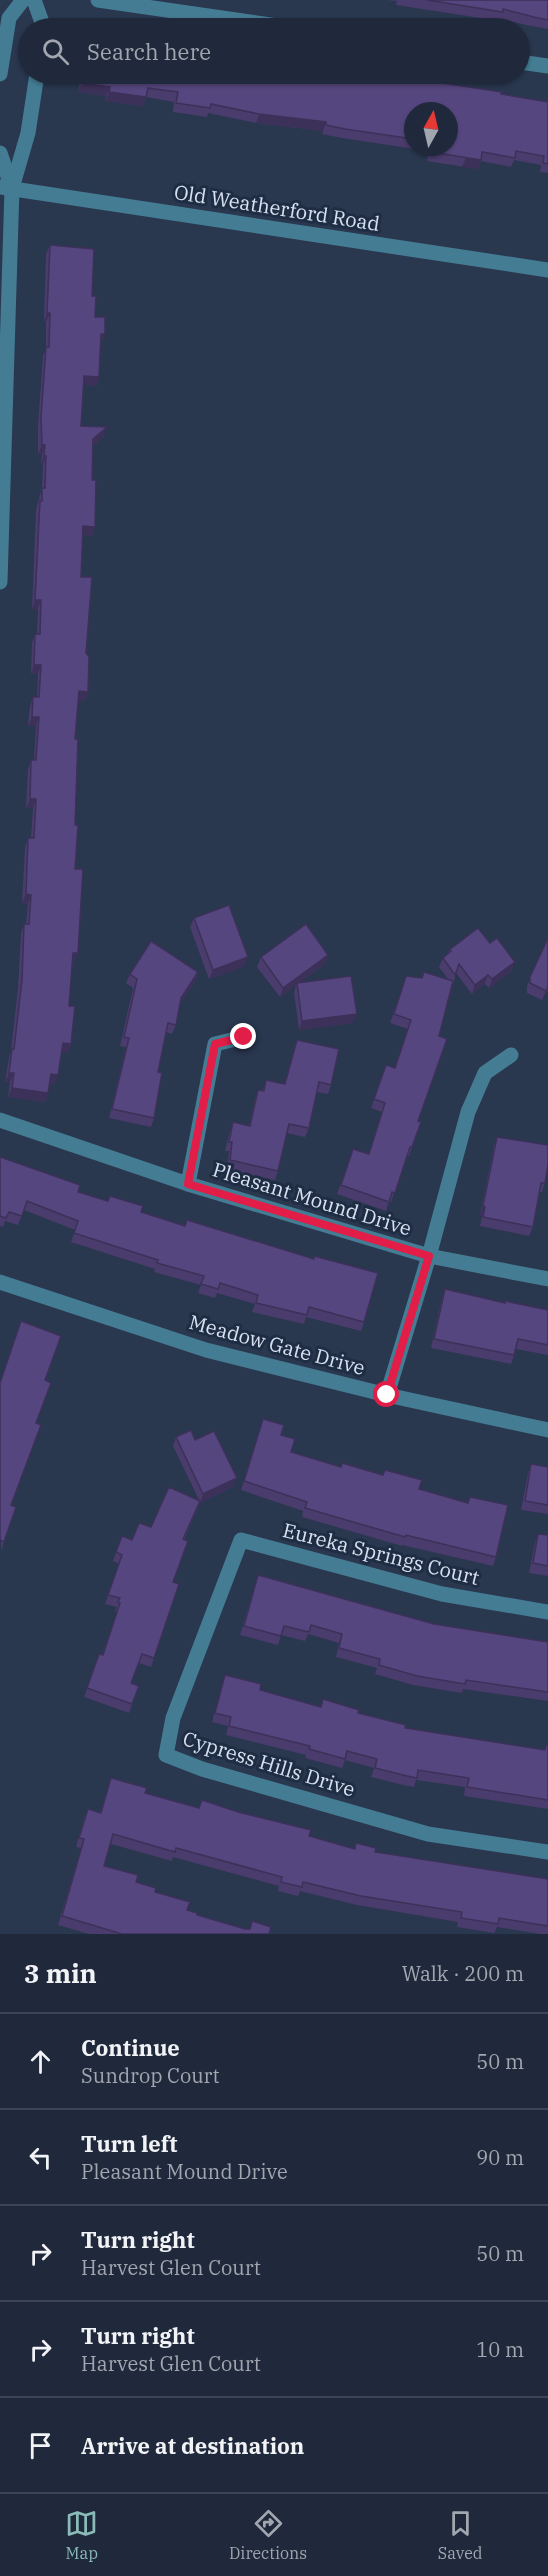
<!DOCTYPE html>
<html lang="en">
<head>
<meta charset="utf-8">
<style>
	body { margin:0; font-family:"IBM Plex Serif",serif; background:#2c3546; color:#f1f3f6 }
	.compass { position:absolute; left:404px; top:102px; width:54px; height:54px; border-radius:50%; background:#1f293b; box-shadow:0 2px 4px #0004; rotate:8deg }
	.stop { position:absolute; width:18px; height:18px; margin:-14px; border:4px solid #e11d48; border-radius:50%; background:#fff }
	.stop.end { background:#e11d48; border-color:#fff; box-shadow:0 2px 6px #0008 }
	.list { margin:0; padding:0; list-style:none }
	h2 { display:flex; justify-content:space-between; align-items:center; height:78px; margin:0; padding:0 24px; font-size:26px }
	h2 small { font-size:20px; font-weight:400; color:#a1a6af }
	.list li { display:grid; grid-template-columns:39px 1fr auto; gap:18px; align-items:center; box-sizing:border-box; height:96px; padding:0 24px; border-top:2px solid #3c4555 }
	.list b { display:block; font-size:22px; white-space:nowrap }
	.list p { margin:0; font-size:20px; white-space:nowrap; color:#a1a6af }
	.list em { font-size:20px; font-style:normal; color:#a1a6af }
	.icon { flex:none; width:33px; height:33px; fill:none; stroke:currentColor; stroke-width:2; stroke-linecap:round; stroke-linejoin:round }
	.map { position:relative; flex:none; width:548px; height:1934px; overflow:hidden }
	.search { position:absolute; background:#1f293b; box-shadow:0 2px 4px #0004; left:18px; right:18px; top:18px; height:66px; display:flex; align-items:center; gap:15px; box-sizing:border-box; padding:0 21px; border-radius:33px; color:#a1a6af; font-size:22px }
	.sheet { height:558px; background:#1f293b }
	nav { display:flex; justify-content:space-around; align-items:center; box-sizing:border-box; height:84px; border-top:2px solid #3c4555; background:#1f293b; font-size:16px; color:#a1a6af }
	nav a { display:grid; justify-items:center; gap:3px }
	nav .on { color:#8bbbb9 }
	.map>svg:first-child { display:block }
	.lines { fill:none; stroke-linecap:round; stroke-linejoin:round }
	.minor { stroke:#447c93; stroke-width:15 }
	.wall { fill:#4a3c6d; fill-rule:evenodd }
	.shaded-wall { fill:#3c3159 }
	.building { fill:#56467f; stroke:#3c3159; stroke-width:1.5 }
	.route { stroke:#e11d48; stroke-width:8 }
	.labels { text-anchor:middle; stroke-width:6; stroke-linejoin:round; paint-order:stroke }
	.street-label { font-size:20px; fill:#d8e1f1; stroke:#1f2d44 }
</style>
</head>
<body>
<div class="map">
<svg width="548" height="1934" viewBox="0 0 548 1934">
	<rect width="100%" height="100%" fill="#29374f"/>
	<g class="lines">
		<g class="minor">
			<path d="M34,0l10,28"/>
			<path d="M98,0l193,28"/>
			<path d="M520,62l28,4"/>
			<path d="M0,74l9,-56 14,-18"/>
			<path d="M0,153l12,35"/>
			<path d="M0,187l548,83"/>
			<path d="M0,582l12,-394 16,-55 9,-59"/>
			<path d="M0,1120l188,64 241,72 119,23"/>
			<path d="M188,1184l27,-140 29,-7"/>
			<path d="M0,1282l206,68 181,45 161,35"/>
			<path d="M387,1395l42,-139 39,-144 17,-39 26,-18"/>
			<path d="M548,1612l-106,-18 -201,-54 -68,178 -7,37 36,14 226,65 120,18"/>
		</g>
	</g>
	<g class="wall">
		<path d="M386,0h162v29l-17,-3 -31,-7v2l-104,-16 1,-4z"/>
		<path d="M63,74h319l166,28v71l-8,-1 1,-7 -27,-5 -3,7 -30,-6 -3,8 -51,-8 2,-10 -87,-13 -20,-4 1,-3 -67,-8 -48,-10 -1,4 -34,-5 1,-10 -28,-5 -3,9 -38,-5 1,-5 -28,-4 2,-10 -18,-3zM413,111l36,36h-36z"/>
		<path d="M50,245l42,51 3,21 10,17 -4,9 -2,34 -3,9 -12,-1 -3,41 23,10 -11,10 -1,90 -9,-1 -2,42 7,115 -3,9 -7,-1 -3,39v130l3,84 -4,9h-2l-3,44 2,38 -3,9 -6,-1 -7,32 -6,-1 -1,10 -3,9 -37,-5 2,-15h-5l4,-24 2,-8 7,-61 3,-56 3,-9h2l2,-20 -6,-1 3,-56 3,-9h3l2,-30h-7l2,-39 3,-9h3l2,-34h-8l2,-20 3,-9h4l1,-23h-7l1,-31 3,-9h2l1,-25h-6l4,-99 6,-22 1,-23h-2l1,-11h-4v-28l5,-70 3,-7v-27h-2l2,-68z"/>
		<path d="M194,918l51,48 -36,13 -19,-52z"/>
		<path d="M548,938v54l-2,-1 -4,9 -15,-7v-7z"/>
		<path d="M449,950l63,21 -23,17 -4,-4 -13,10 -16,-21 -17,63 -27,111 -3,9h-2l-16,46 -2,-1 -3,10 -49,-17 16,-45 16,5 13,-42 -11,-4 15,-43 9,3 13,-39 -18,-6 13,-38 46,-5 -10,-13 4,-9 5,-4z"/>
		<path d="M328,955l-3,9 -26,19 54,40 -54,7 -5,-38 2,-7 -16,12 -23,-30 4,-10z"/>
		<path d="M198,972l-3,10 -15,22 -4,21 -4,9 -6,-2 -8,40 -4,46 -3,9 -42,-9 17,-71 -6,-1 13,-58 -7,-5 4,-9z"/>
		<path d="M297,1040l34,45 -3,9 -11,-2 -8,36 -4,9 -19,-4 -8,38 -3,9 -48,-11 2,-18h-4l5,-20 3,-9 16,4 6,-27 3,-9h5l3,-10 18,4z"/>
		<path d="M497,1137l48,46 -3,9h-2l-7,35 -4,9 -49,-10 2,-10 -2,-1 14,-69z"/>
		<path d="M0,1157l78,35 63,20 223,110 -3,9 -55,-14 -2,7 -52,-12 3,-8 -38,-11 -2,5 -17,-5 3,-8 -47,-13 1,-3 -84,-27 4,-12 -51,-20 -6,15 -13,-4 -2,6 -3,-1z"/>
		<path d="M445,1289l60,14 43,7v45l-32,-6 -5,15 -80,-16 11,-50z"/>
		<path d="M45,1380l-9,43 -25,82 5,2 -15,44 -1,-169z"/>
		<path d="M263,1419l18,16 10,17 176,51 3,-6 26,60 -3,9 -91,-21v1l-100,-29 1,-6 -62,-21z"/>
		<path d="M176,1437l19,3 38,47 -33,16v-1l-16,38 -11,42 6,2 -28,83 -12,-4 -8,20 8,3 -10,27 -45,-16 15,-43 3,1 15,-43 -2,-1 2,-4 -12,-3 14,-40 -6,-3 9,-25 10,4 19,-13 48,-27 -26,-54z"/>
		<path d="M531,1464l17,3v47l-27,-4 7,-37z"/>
		<path d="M538,1534l10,1v41l-19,-3 6,-30z"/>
		<path d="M258,1575l176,49 114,18v59l-85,-12 -1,4 -49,-8 -38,-11 2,-6 -41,-11 3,-14 -31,-9 -3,7 -24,-6 -3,10 -38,-10z"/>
		<path d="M225,1675l35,15 60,17 3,-8 35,14 47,15 139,22 2,-5h2v64l-84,-13 1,-9 -49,-7 -2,7 -11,-2 -32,-8 3,-9 -29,-8 -3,8 -37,-10 1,-3 -80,-20 2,-9 -16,-4z"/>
		<path d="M111,1778l34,15 54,15 3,-8 107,36 45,13 2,-6 19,9 173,27v55h-8l-43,-7 -3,6 -37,-6 1,-5 -101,-17 -57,-14 -2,5 -20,-5 1,-5 -106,-29 -1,4 -61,-17 -7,22 93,49 48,14h5l2,-8 18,13h-181l-31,-9 23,-77 -5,-1 8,-29 4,-9 12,4z"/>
	</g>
	<g class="shaded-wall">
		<path d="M82,83l28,4 -4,9 -28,-4z"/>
		<path d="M109,92l37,5 -3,9 -38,-5z"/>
		<path d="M259,114l67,8 -3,9 -67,-8z"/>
		<path d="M466,158l15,2 -3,9 -16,-2z"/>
		<path d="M47,313h3l-4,9h-2z"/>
		<path d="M101,334h4l-4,9h-3z"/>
		<path d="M84,376l15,1 -3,9 -15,-1z"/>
		<path d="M107,427l-3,9 -14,12 3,-9z"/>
		<path d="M42,445h3l-3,9h-4z"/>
		<path d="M44,456h2l-3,9h-2z"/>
		<path d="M83,526l12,1 -3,9 -12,-1z"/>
		<path d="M35,600h6l-3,9h-6z"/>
		<path d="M34,665h7l-3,9h-7z"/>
		<path d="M79,691l9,1 -3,9 -9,-1z"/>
		<path d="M32,717h7l-3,9h-8z"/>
		<path d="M30,799h6l-3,9h-7z"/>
		<path d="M26,894l5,1 -3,9 -6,-1z"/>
		<path d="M73,953h5l-4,9h-5z"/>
		<path d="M328,955l-3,9 -45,33 3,-9z"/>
		<path d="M248,957l-3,9 -36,13 4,-9z"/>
		<path d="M515,962l-3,9 -23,17 3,-9z"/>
		<path d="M198,972l-3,10 -17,25 3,-9z"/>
		<path d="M488,975l-3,9 -13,10 3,-9z"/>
		<path d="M357,1014l-4,9 -54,7 3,-9z"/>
		<path d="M63,1043l8,1 -3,9 -8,-1z"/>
		<path d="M9,1073h5l-4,9h-5z"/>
		<path d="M51,1074l7,1 -3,9 -8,-1z"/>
		<path d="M12,1088l36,5 -3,9 -37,-5z"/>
		<path d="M483,1206l2,1 -3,9 -2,-1z"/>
		<path d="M237,1478l-4,9 -33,16 3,-9z"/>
	</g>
	<g class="building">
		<path d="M427,0h121v20l-14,-3 -31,-8v3z"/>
		<path d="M83,74h299l120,18 -1,2 47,8v62l-5,-1 1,-7 -28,-5 -1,7 -33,-6 -1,8 -50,-8v-5h18v-36h-36v28l-68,-10 -19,-4v-3l-67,-8 -48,-10 -1,4 -34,-5 2,-11 -30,-4 -2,9 -37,-5 1,-5 -28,-4z"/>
		<path d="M50,245l44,4 -2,47h4l-1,21h10v17h-4l-2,43 -15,-1 -3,50 26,1 -14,12 -1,41h4l-1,47 -12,-1 -2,51h11l-6,76 3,4 -1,35 -9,-1 -4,48h3l-3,86h3l-3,44h8l-5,84h-5l-4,53h6l-4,38 -8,-1 -5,32 -7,-1 -3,19 -36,-5 2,-15h-5l3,-24h2l8,-69 2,-56h5l2,-29 -5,-1 2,-56h6l2,-39h-6l1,-39h5l3,-43h-7l1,-20h6l2,-32h-7l1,-31h5l1,-34h-6l5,-99h2v-13h3l1,-32h-2l1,-11h-3l-1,-28 5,-70h3l1,-34h-3z"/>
		<path d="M229,905l19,52 -35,13 -19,-52z"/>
		<path d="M306,924l22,31 -45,33 -22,-31z"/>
		<path d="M478,928l12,15 7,-5 18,24 -23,17 -4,-4 -13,10 -16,-21 -4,11 -12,-17 8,-7 -2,-1z"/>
		<path d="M548,938v48l-2,5 -16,-8v-6z"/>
		<path d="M151,941l47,31 -17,26 -5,27 -8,-2 -10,49 4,1 -8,45 -42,-9 17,-71 -5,-1 13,-58 -7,-5z"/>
		<path d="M424,972l29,9 -14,55 8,3 -29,82 3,1 -9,25h-2l-15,46 -3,-1 -3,10 -48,-17 12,-36 16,5 16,-51 -11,-4 12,-34 9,3 16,-48 -17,-6 12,-38 16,2z"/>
		<path d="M351,976l6,38 -55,7 -5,-38z"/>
		<path d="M297,1040l42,9 -8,36 -12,-3 -10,46 -20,-4 -11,47 -48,-11 2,-18h-3l4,-20 17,4 8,-36 6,1 2,-11 19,4z"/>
		<path d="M497,1137l51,8v19l-3,19h-4l-8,44 -50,-10 2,-10 -2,-1z"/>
		<path d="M0,1157l80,28 -2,7 30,9 2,-5 33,10 -2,6 44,14 2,-6 127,39v-3l64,17 -14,49 -55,-15 -2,8 -51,-12 2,-8 -38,-12 -2,6 -17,-5 3,-8 -47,-13 1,-3 -84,-27 4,-12 -51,-20 -5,15 -13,-4 -3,6 -6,-2z"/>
		<path d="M445,1289l60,14v-2l43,9v35l-30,-6 -4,16 -80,-16z"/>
		<path d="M21,1321l40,15 -16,44 6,3 -15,40 5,2 -30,80 5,2 -12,35 -4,-2v-157z"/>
		<path d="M263,1419l21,6 -3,10 14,4 -4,13 50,15 1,-4 41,12 2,-5 37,10 -3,9 49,14 2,-6 38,8 -12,52 -90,-22 -1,2 -100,-29 2,-6 -63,-21z"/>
		<path d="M191,1430l4,10 19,-9 23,47 -34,16 -27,-57z"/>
		<path d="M531,1464l17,3v38l-23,-4z"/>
		<path d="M169,1487l31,14 -17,38 5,2 -15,41 6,2 -25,74 -12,-4 -11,29 8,3 -7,18 -45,-16 12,-34 4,1 17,-52 -2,-1 2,-4 -12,-3 14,-40 -6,-3 6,-16 10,4 7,-17 12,4z"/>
		<path d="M538,1534l10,1v31l-15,-3z"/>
		<path d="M258,1575l176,49 114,18v50l-82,-12 -1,4 -48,-8 -38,-11 1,-6 -41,-11 3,-14 -31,-9 -2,7 -25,-6 -3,10 -37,-10z"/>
		<path d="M225,1675l36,9 -1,6 61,17 2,-8 36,11 -1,3 48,12 -1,3 140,22 1,-5h2v55l-81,-13 2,-9 -51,-8 -1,8 -10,-2 -32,-8 2,-9 -30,-8 -2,8 -36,-10 1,-3 -81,-20 2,-9 -16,-4z"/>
		<path d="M111,1778l36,10 -2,5 54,15 3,-8 36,12 73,18 -2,6 46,13 1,-6 20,5 -1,4 173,27v47l-49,-8 -1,6 -37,-6 1,-6 -101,-16 -58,-14 -1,5 -21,-5 1,-5 -106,-29 -1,4 -62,-18 -9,32 34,9 -2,7 20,6 -1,4 35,10 -3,8 10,3v2l48,14h5l2,-8 19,6 -2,7h1h-148l-60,-18 22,-77 -5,-1 9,-29 13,4z"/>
	</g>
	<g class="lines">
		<path class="route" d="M244,1037l-29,7 -27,140 241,72 -42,139"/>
	</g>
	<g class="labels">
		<g class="street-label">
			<text transform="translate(277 208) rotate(9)" y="7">Old Weatherford Road</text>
			<text transform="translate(312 1199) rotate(17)" y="7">Pleasant Mound Drive</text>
			<text transform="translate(277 1345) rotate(15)" y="7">Meadow Gate Drive</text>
			<text transform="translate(381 1554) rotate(14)" y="7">Eureka Springs Court</text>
			<text transform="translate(269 1764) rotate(17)" y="7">Cypress Hills Drive</text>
		</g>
	</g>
</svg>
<svg class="compass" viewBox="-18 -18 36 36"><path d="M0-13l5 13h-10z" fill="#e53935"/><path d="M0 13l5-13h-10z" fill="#a1a6af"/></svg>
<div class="stop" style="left:387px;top:1395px"></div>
<div class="stop end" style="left:244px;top:1037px"></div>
<div class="search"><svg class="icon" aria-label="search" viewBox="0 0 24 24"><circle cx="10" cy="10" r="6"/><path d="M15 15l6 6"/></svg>Search here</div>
</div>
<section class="sheet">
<h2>3 min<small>Walk · 200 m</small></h2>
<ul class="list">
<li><svg class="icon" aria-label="ahead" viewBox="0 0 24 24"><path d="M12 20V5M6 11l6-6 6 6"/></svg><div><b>Continue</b><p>Sundrop Court</p></div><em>50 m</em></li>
<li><svg class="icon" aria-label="left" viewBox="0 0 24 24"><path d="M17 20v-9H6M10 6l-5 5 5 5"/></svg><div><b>Turn left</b><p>Pleasant Mound Drive</p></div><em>90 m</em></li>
<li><svg class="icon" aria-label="right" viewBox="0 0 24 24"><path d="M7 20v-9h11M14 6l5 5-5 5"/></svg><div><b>Turn right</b><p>Harvest Glen Court</p></div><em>50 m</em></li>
<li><svg class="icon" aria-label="right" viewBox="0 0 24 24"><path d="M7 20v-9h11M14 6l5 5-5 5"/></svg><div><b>Turn right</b><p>Harvest Glen Court</p></div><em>10 m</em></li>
<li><svg class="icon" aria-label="arrive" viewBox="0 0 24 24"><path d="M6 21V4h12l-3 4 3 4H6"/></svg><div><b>Arrive at destination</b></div></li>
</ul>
</section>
<nav>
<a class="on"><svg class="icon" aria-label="map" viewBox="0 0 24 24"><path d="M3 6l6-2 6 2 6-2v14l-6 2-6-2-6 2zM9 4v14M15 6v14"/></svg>Map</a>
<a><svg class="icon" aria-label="directions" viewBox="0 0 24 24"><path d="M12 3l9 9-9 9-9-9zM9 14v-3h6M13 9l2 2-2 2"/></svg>Directions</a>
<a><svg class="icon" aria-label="saved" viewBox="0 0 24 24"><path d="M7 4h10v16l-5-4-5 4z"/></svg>Saved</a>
</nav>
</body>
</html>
